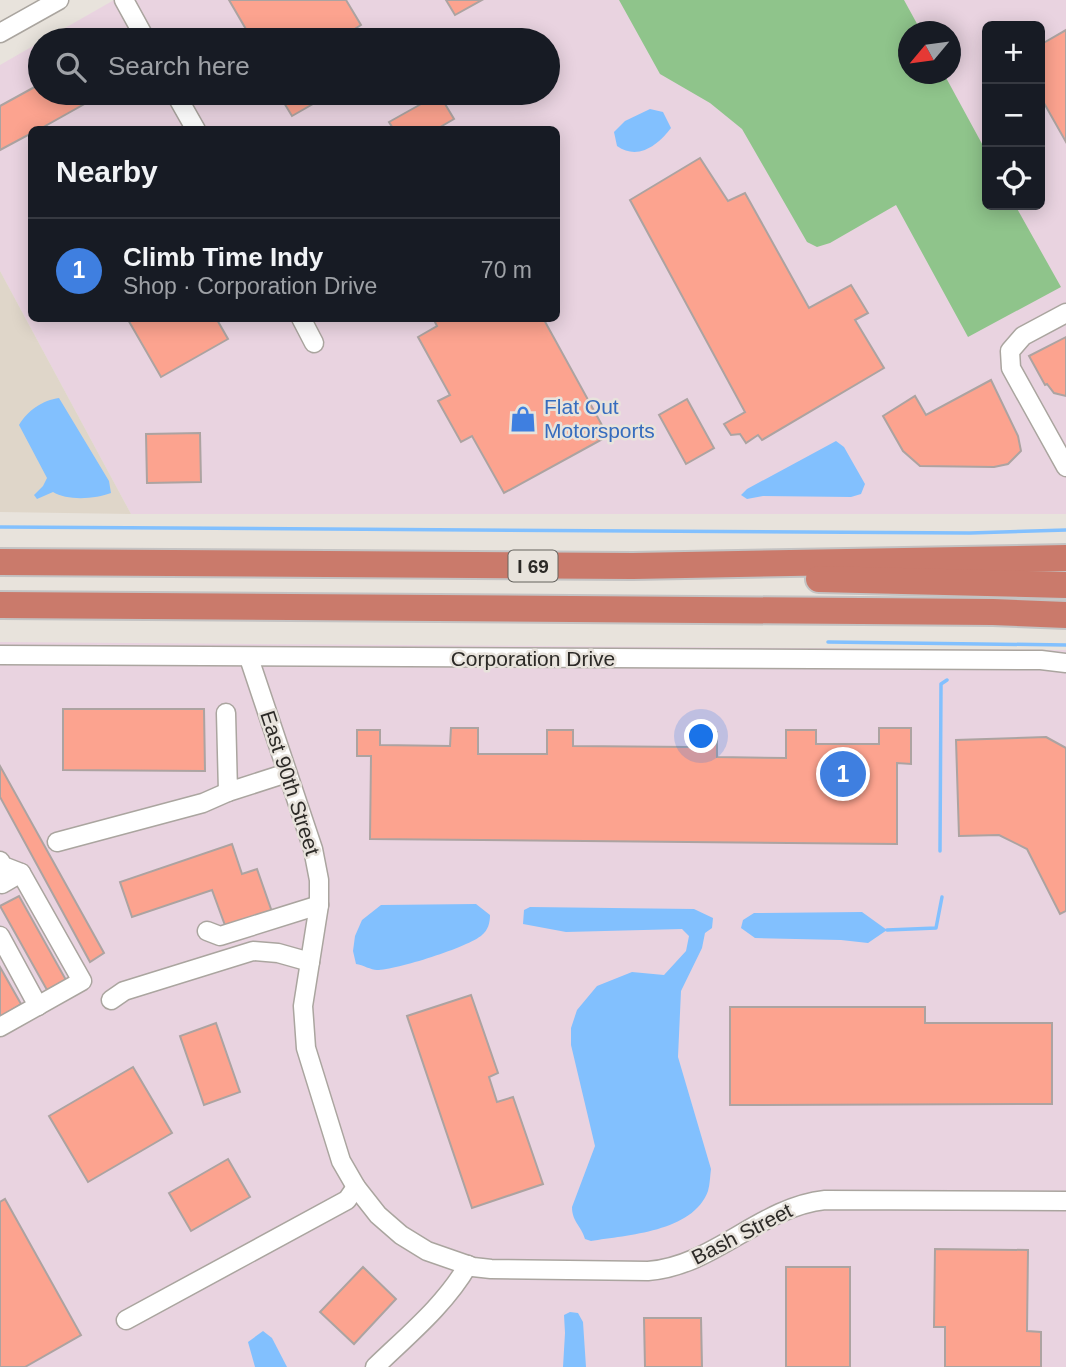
<!DOCTYPE html>
<html lang="en">
<head>
<meta charset="utf-8">
<style>
	body { margin:0; font-family:Helvetica,sans-serif; background:#20242c; color:#f1f3f6 }
	.controls { position:absolute; right:21px; top:21px; display:grid; overflow:hidden; border-radius:10px; box-shadow:0 4px 18px #0003 }
	.controls button { width:63px; height:63px; display:grid; place-items:center; padding:0; border:0; border-bottom:2px solid #363941; background:#171b24; color:#f1f3f6; font:35px sans-serif }
	.compass { position:absolute; left:898px; top:21px; width:63px; height:63px; border-radius:50%; background:#171b24; box-shadow:0 4px 18px #0003; rotate:241deg }
	.you { position:absolute; left:702px; top:737px; width:24px; height:24px; margin:-18px; border:5px solid #fff; border-radius:50%; background:#1a73e8; box-shadow:0 0 0 10px #1a73e833 }
	.badge { display:grid; place-items:center; width:46px; height:46px; border-radius:50%; background:#d93025; color:#fff; font-size:23px; font-weight:700 }
	.pin { position:absolute; translate:-50% -50%; border:4px solid #fff; box-shadow:0 2px 7px #0006 }
	.list { margin:0; padding:0; list-style:none }
	h2 { display:flex; justify-content:space-between; align-items:center; height:91px; margin:0; padding:0 28px; font-size:30px }
	h2 small { font-size:23px; font-weight:400; color:#9ea1a6 }
	.list li { display:grid; grid-template-columns:46px 1fr auto; gap:21px; align-items:center; box-sizing:border-box; height:105px; padding:0 28px; border-top:2px solid #363941 }
	.list b { display:block; font-size:26px; white-space:nowrap }
	.list p { margin:0; font-size:23px; white-space:nowrap; color:#9ea1a6 }
	.list em { font-size:23px; font-style:normal; color:#9ea1a6 }
	.icon { flex:none; width:38px; height:38px; fill:none; stroke:currentColor; stroke-width:2; stroke-linecap:round; stroke-linejoin:round }
	.map { position:relative; flex:none; width:1066px; height:1367px; overflow:hidden }
	.search { position:absolute; background:#171b24; box-shadow:0 4px 18px #0003; left:28px; top:28px; width:532px; height:77px; display:flex; align-items:center; gap:18px; box-sizing:border-box; padding:0 24px; border-radius:38px; color:#9ea1a6; font-size:26px }
	.panel { position:absolute; background:#171b24; box-shadow:0 4px 18px #0003; left:28px; top:126px; width:532px; height:196px; border-radius:10px }
	.map>svg:first-child { display:block }
	.commercial { fill:#e9d3e0; fill-rule:evenodd }
	.built { fill:#dfd6c9 }
	.green { fill:#8fc48b }
	.water { fill:#82c0fe }
	.lines { fill:none; stroke-linecap:round; stroke-linejoin:round }
	.stream { stroke:#82c0fe; stroke-width:3.5 }
	.building { fill:#fca38f; stroke:#aca3a1; stroke-width:2 }
	.minor-casing { stroke:#aaa59f; stroke-width:21 }
	.highway-casing { stroke:#c4c3c3; stroke-width:30 }
	.minor { stroke:#fff; stroke-width:18 }
	.highway { stroke:#ca7a6b; stroke-width:26 }
	.labels { text-anchor:middle; stroke-width:5; stroke-linejoin:round; paint-order:stroke }
	.shield { fill:#e8e3dc; stroke:#64625d; stroke-width:2 }
	.shield-label { font-size:19px; font-weight:bold; fill:#2c2a27 }
	.shop-label { font-size:21px; fill:#366cbe; stroke:#e8e3dc; text-anchor:start }
	.street-label { font-size:21px; fill:#2c2a27; stroke:#e8e3dc }
</style>
</head>
<body>
<div class="map">
<svg width="1066" height="1367" viewBox="0 0 1066 1367">
	<rect width="100%" height="100%" fill="#e8e3dc"/>
	<g class="commercial">
		<path d="M114,0h952v514h-935l-131,-243v-206l40,-23v51h508v-53h-504zM987,26h53v179h-53zM908,32h42v42h-42zM32,130h524v188h-524z"/>
		<path d="M0,642l1066,8v717h-1066z"/>
	</g>
	<path class="built" d="M0,271l131,243 -131,-2z"/>
	<path class="green" d="M619,0h285l17,31 -13,1v42h36l43,79v52h28l46,82 -93,50 -72,-132 -66,38 -13,4 -10,-5 -65,-113 -32,-26 -50,-29z"/>
	<g class="water">
		<path d="M650,109l13,3 8,16c-13,17 -33,33 -54,18l-3,-14 11,-11z"/>
		<path d="M59,398l50,83 2,12c-15,6 -44,8 -58,-1l-16,7 -3,-4 9,-9 4,-8 -28,-53c8,-14 24,-25 40,-27z"/>
		<path d="M836,441l8,6 21,37 -4,10 -10,3 -88,-1 -16,3 -6,-4 6,-6z"/>
		<path d="M476,904l14,11c0,8 -2,15 -8,20 -13,12 -86,35 -105,35 -6,0 -14,-5 -21,-6l-3,-13 2,-15 7,-16 19,-15z"/>
		<path d="M530,907l164,2 19,9 -1,10 -7,5 -3,15 -21,43 -3,66 33,112c-1,7 -1,15 -3,22 -15,41 -81,44 -117,50l-6,-2c-4,-14 -13,-17 -13,-32l23,-61 -24,-101v-17l6,-18 20,-24 35,-14 32,3 22,-24 3,-15 -7,-7 -116,3 -43,-8 1,-14z"/>
		<path d="M862,912l25,18 -19,13 -27,-3 -86,-2 -14,-10 2,-8 11,-7z"/>
		<path d="M570,1312l8,1 5,9 3,45h-23l2,-34 -1,-18z"/>
		<path d="M263,1331l9,7 15,29h-32l-7,-25z"/>
	</g>
	<g class="lines">
		<g class="stream">
			<path d="M0,527l970,6 96,-3"/>
			<path d="M828,642l238,3"/>
			<path d="M940,851l1,-167 6,-4"/>
			<path d="M887,930l49,-2 6,-31"/>
		</g>
	</g>
	<g class="building">
		<path d="M229,0h117l15,25 -16,10 3,5h-116l15,-9z"/>
		<path d="M446,0h36l-27,15z"/>
		<path d="M1066,30v112l-26,-46v-51z"/>
		<path d="M40,84v9h64l-66,37h-6v3l-32,17v-44z"/>
		<path d="M278,93h54l-40,23z"/>
		<path d="M439,94l15,25 -19,11h-41l-5,-8z"/>
		<path d="M700,158l28,43 17,-8 64,115 42,-23 17,28 -13,7 29,48 -122,72 -4,-5 -12,8 -6,-9 -9,1 -7,-11 21,-12 -115,-212z"/>
		<path d="M127,318h89l12,21 -67,38z"/>
		<path d="M433,318h110l65,118 -104,57 -32,-57 -11,6 -23,-41 12,-6 -32,-58 19,-11z"/>
		<path d="M1066,337v59l-12,-3 -7,-9 -2,1 -16,-29z"/>
		<path d="M991,380l27,56 3,15 -13,13 -14,3 -74,-1 -17,-15 -20,-35 32,-20 11,19z"/>
		<path d="M687,399l27,49 -28,16 -27,-49z"/>
		<path d="M200,433l1,49 -54,1 -1,-49z"/>
		<path d="M63,709h141l1,62 -142,-1z"/>
		<path d="M451,728h27v26h69v-24h26v16l116,1v-15h28v25l69,1v-28h30v14h63v-16h32v36l-14,-1v81l-527,-5 1,-83h-14v-26h23v15l70,1z"/>
		<path d="M1046,737l20,11v163l-6,3 -33,-65 -28,-14 -40,1 -3,-96z"/>
		<path d="M0,766l104,187 -14,9 -90,-165z"/>
		<path d="M232,844l10,30 15,-5 15,43 -46,16 -14,-38 -80,27 -12,-35z"/>
		<path d="M19,896l47,84 -19,10 -47,-84z"/>
		<path d="M0,967l21,37 -21,13z"/>
		<path d="M471,995l27,78 -9,4 8,25 16,-5 30,87 -71,24 -65,-192z"/>
		<path d="M730,1007h195v16h127v81l-322,1z"/>
		<path d="M216,1023l24,69 -36,13 -24,-69z"/>
		<path d="M133,1067l39,66 -84,49 -39,-66z"/>
		<path d="M228,1159l22,38 -59,34 -22,-38z"/>
		<path d="M5,1199l76,136 -56,32h-25v-165z"/>
		<path d="M935,1249l93,1 -1,81 14,1v35h-96v-40h-11z"/>
		<path d="M363,1267l33,32 -42,45 -34,-32z"/>
		<rect x="786" y="1267" width="64" height="100"/>
		<path d="M644,1318h57l1,49h-57z"/>
	</g>
	<g class="lines">
		<g class="minor-casing">
			<g id="minor">
				<path d="M124,0l22,40"/>
				<path d="M0,33l59,-33"/>
				<path d="M175,93l21,37"/>
				<path d="M1066,313l-43,23 -13,15 1,17 55,99"/>
				<path d="M301,318l13,25"/>
				<path d="M0,655l1041,5 25,3"/>
				<path d="M249,658l64,191 6,31v25l-16,101 3,42 35,113 15,26 22,28 23,20 26,16 46,16 18,2 157,2c66,-5 112,-64 177,-71l241,1"/>
				<path d="M226,713l2,79 59,-19"/>
				<path d="M57,842l146,-39 25,-11"/>
				<path d="M0,861l3,5 -1,18 19,-11 -18,-7"/>
				<path d="M207,931l13,5 99,-31"/>
				<path d="M0,936l38,70"/>
				<path d="M111,1000l13,-9 129,-40 25,2 32,9"/>
				<path d="M0,1027l82,-46 -61,-108"/>
				<path d="M126,1320l221,-120 9,-13"/>
				<path d="M375,1367c33,-32 70,-62 93,-102"/>
			</g>
		</g>
		<g class="highway-casing">
			<g id="highway">
				<path d="M0,562l633,4 433,-8"/>
				<path d="M819,579l247,6"/>
				<path d="M0,605l993,7 73,3"/>
			</g>
		</g>
		<use href="#minor" class="minor"/>
		<use href="#highway" class="highway"/>
	</g>
	<defs>
		<g id="shop-bare" transform="scale(2.1)"><path d="M-5-2.5h2.3a2.7 3.5 0 0 1 5.4 0H5L5.5 6h-11ZM-1.5-2.5h3a1.5 2.3 0 0 0-3 0Z" fill="#3f7fe0" stroke="#e8e3dc" stroke-width="2.5" paint-order="stroke"/></g>
	</defs>
	<g fill-rule="evenodd">
		<use href="#shop-bare" x="523" y="419"/>
	</g>
	<g class="labels">
		<rect class="shield" x="508.5" y="550.5" width="49" height="31" rx="5"/>
		<g class="shield-label">
			<text x="533" y="573">I 69</text>
		</g>
		<g class="shop-label">
			<text x="544" y="414">Flat Out<tspan x="544" dy="24">Motorsports</tspan></text>
		</g>
		<g class="street-label">
			<text x="533" y="666">Corporation Drive</text>
			<text transform="translate(290 783) rotate(72)" y="7">East 90th Street</text>
			<text transform="translate(742 1234) rotate(-27)" y="7">Bash Street</text>
		</g>
	</g>
</svg>
<div class="controls">
<button>+</button>
<button>−</button>
<button><svg class="icon" aria-label="locate" viewBox="0 0 24 24"><circle cx="12" cy="12" r="6"/><path d="M12 2v4M12 18v4M2 12h4M18 12h4"/></svg></button>
</div>
<svg class="compass" viewBox="-18 -18 36 36"><path d="M0-13l5 13h-10z" fill="#e53935"/><path d="M0 13l5-13h-10z" fill="#9ea1a6"/></svg>
<div class="you"></div>
<div class="pin badge" style="left:843px;top:774px;background:#3f7fe0">1</div>
<div class="search"><svg class="icon" aria-label="search" viewBox="0 0 24 24"><circle cx="10" cy="10" r="6"/><path d="M15 15l6 6"/></svg>Search here</div>
<section class="panel">
<h2>Nearby<small></small></h2>
<ul class="list">
<li><span class="badge" style="background:#3f7fe0">1</span><div><b>Climb Time Indy</b><p>Shop · Corporation Drive</p></div><em>70 m</em></li>
</ul>
</section>
</div>
</body>
</html>
